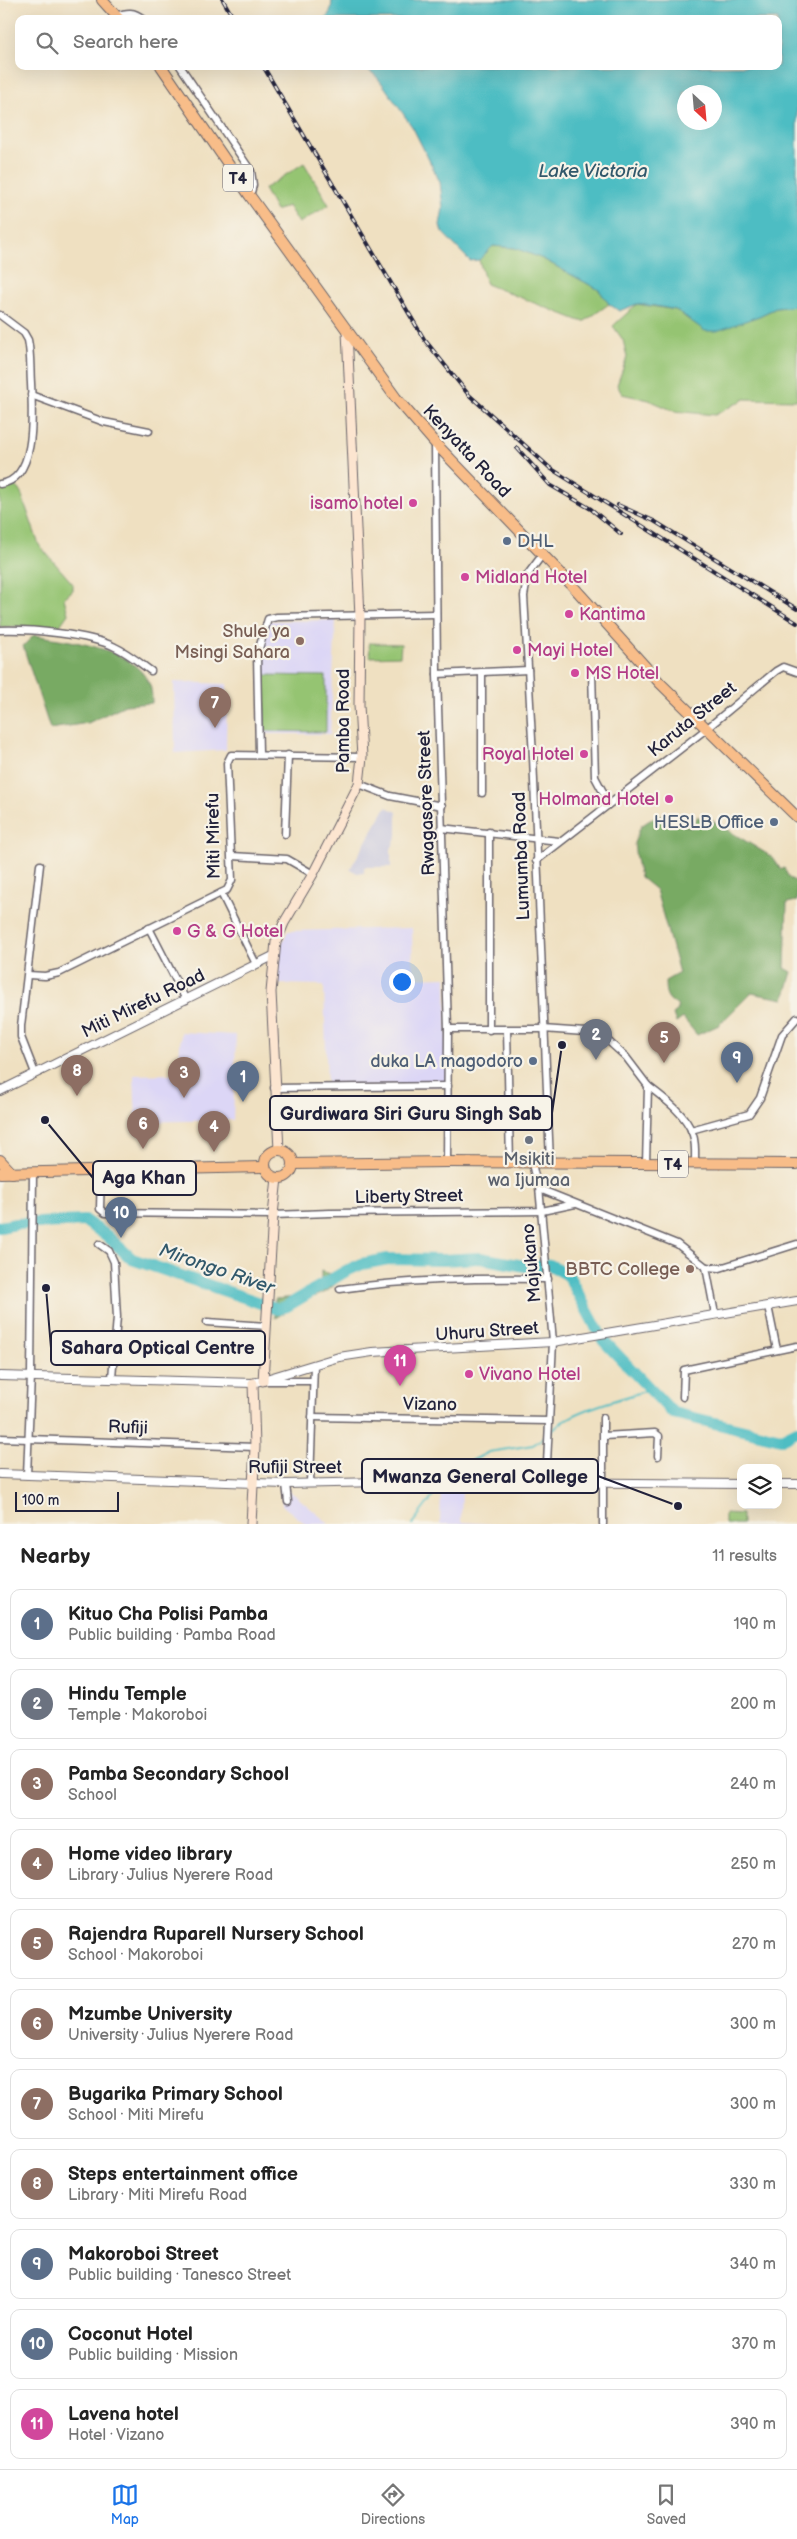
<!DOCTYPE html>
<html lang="en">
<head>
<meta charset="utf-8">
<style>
	body { margin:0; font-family:"Balsamiq Sans",sans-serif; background:#f6f6f6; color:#222 }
	.controls { position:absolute; right:15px; bottom:15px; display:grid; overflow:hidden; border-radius:10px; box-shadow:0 5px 20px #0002 }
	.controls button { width:45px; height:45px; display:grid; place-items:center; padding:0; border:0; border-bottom:1px solid #e0e0e0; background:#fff; color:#222; font:25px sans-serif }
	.compass { position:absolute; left:677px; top:85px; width:45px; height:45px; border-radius:50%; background:#fff; box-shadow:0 5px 20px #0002; rotate:154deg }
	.scale { position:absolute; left:15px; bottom:12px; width:104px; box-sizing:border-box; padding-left:5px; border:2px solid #22223b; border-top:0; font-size:14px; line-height:18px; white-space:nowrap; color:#22223b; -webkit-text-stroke:4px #f7f3e8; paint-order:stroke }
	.you { position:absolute; left:401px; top:981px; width:18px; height:18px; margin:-12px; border:4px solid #fff; border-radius:50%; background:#1a73e8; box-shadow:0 0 0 8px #1a73e833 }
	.badge { display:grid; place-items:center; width:32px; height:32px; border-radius:50%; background:#1a73e8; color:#fff; font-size:16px; font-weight:700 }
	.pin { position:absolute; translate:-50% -41px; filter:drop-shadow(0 1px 2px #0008) }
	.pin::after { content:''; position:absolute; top:26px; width:18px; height:15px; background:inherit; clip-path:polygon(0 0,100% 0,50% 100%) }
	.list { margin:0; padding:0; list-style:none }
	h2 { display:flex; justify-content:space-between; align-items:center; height:65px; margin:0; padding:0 20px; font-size:21px }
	h2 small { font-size:16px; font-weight:400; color:#767676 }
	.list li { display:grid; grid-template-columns:32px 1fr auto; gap:15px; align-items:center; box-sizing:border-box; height:70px; margin:0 10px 10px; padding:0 10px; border:1px solid #e0e0e0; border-radius:10px }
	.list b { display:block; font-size:19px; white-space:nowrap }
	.list p { margin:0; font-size:16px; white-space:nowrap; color:#767676 }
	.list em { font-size:16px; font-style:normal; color:#767676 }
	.icon { flex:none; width:28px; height:28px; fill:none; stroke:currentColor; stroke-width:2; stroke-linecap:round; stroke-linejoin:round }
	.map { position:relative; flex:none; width:797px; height:1524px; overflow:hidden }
	.search { position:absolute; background:#fff; box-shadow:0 5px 20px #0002; left:15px; right:15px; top:15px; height:55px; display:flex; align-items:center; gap:12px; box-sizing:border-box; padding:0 18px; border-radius:10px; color:#767676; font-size:19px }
	.sheet { height:945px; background:#fff }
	nav { display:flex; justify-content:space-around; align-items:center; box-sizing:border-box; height:70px; border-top:1px solid #e0e0e0; background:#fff; font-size:14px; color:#767676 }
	nav a { display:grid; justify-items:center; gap:2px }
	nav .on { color:#1a73e8 }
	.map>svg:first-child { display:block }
	.built { fill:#dcd6f6 }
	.industrial { fill:#c2c2dc }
	.green { fill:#95c472; stroke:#5c7356 }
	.forest { fill:#78aa64; stroke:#4d6650 }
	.water { fill:#4ebdc3; stroke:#38707f; fill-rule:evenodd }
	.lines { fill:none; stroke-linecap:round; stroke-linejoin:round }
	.stream { stroke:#4ebdc3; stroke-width:2 }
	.river { stroke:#4ebdc3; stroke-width:12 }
	.minor-casing { stroke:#6a646a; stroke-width:9 }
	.tertiary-casing { stroke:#6a646a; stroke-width:10 }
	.secondary-casing { stroke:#6a646a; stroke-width:11 }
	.trunk-casing { stroke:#6a646a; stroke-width:12 }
	.minor { stroke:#fff; stroke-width:6 }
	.tertiary { stroke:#fff; stroke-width:8 }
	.secondary { stroke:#fce5d0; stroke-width:9 }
	.trunk { stroke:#f8bd89; stroke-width:10 }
	.rail-casing { stroke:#22223b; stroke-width:4 }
	.rail { stroke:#f7f3e8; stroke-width:2; stroke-dasharray:5.5; stroke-linecap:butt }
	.hotel-dot { fill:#d1479c; stroke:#f7f3e8; stroke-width:2 }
	.service-dot { fill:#5c6f8a; stroke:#f7f3e8; stroke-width:2 }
	.education-dot { fill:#8d6e63; stroke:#f7f3e8; stroke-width:2 }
	.worship-dot { fill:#6b7280; stroke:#f7f3e8; stroke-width:2 }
	.labels { text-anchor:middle; stroke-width:4.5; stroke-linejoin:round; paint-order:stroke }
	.shield { fill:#f7f3e8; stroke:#62616f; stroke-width:1 }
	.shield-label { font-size:16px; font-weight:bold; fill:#22223b }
	.street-label { font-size:18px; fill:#22223b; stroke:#f7f3e8 }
	.hotel-label { font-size:18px; fill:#b23c85; stroke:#f7f3e8; text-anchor:start }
	.service-label { font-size:18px; fill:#4e5e75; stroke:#f7f3e8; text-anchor:end }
	.education-label { font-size:18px; fill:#785e54; stroke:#f7f3e8; text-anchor:end }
	.worship-label { font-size:18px; fill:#5b616d; stroke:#f7f3e8 }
	.water-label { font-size:19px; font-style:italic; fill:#31586b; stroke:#f7f3e8 }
	.leader { fill:none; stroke:#22223b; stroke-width:2 }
	.callout-dot { fill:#22223b; stroke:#f7f3e8; stroke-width:2 }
	.callout { fill:#f7f3e8; stroke:#22223b; stroke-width:2 }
	.callout-label { font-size:19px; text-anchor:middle; font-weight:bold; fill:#22223b }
</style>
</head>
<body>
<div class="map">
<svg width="797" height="1524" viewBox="0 0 797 1524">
	<rect width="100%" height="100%" fill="#f7f3e8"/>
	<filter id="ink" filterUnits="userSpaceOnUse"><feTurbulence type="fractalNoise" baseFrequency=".02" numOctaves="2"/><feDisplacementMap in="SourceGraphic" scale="10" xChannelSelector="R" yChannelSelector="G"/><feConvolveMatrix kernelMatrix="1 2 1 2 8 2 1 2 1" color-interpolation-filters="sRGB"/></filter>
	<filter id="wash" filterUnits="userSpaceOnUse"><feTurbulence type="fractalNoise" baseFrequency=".0096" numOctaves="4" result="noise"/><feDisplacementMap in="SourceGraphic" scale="20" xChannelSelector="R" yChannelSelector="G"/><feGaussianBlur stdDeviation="1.12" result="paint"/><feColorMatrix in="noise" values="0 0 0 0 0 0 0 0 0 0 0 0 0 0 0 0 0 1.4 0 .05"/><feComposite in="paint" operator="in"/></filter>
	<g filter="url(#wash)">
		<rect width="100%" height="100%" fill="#efe0c1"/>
		<g class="built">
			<path d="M336,620l-6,114h-69l1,-90 7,-23z"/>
			<path d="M174,682l53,2 -1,66 -51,3z"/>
			<path d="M412,928l1,50 33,-1 2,109 -121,1 -3,-102 -46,-1 -1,-32 11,-21z"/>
			<path d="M181,1032l55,3 -3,85 -97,2 -2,-47 44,-1z"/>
			<path d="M282,1486l13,9 34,29h-23l-8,-6 -16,-13z"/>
			<path d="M441,1487h21l-1,35 33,2h-54z"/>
		</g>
		<path class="industrial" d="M386,807l11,5v24l-6,13v18h-27v6h-7l-7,-4z"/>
		<g class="green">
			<path d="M304,163l25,42 -30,18 -11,-17 -12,5 -12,-22z"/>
			<path d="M493,246l22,2 28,11 56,31 10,14 -24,17h-5l-94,-37 -7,-24z"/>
			<path d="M637,304l39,6 13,10h56l14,-4 17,-8 21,-2v94l-52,-1 -30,16 -41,-4 -25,-11 -27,-6 -5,-9 10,-28 -4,-17 -10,-14z"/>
			<path d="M13,484l7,6 19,55 34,39v6l-9,8 4,16 -12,17 -37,-5 -19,1v-141z"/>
			<path d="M369,643l32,1 -1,12 -30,1z"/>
			<path d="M263,675l63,1v56l-61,-1z"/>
			<path d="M725,1513l17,1v10h-17z"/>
		</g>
		<g class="forest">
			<path d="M34,635c35,6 98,12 115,48 3,6 3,14 3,20l-27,2 -37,18 -38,6 -27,-83z"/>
			<path d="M659,814l32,14 7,-12 4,5 9,-1 61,37 9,13 3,-2 5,10 8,4v19l-10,2 -2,65 7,4 -8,27 -33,-6 -32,32 -22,10 -14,-17 -7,5 -3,-9 5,-4 -1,-5c-11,-6 -12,-12 -12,-24l14,-8 -23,-83 -16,-13 -4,-18 -2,-16 7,-17z"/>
			<path d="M345,1265l6,2 -2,8 -4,1 -19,16 -16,6 -35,20v-19l22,-2 24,-15v-11l13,4 10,-6z"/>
		</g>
		<path class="water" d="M332,0h465v306l-21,2 -17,8 -42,15h-12l-29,-21 -21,-4 -18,-2 -18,7 -10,-7 -10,-14 -56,-31 -28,-11 -22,-2 -14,14 -9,1 -28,-29 -2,-7 3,-17 -3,-26 -27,-54 -29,-42 -9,-11 -13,-9h416v-47h-452l5,-9zM684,92h30v30h-30z"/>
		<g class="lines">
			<g class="stream">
				<path d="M551,1432c6,-5 11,-11 18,-14 25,-14 55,-19 81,-29"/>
				<path d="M446,1478l6,-7 37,-19 44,-7 14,-10"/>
				<path d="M412,1524l30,-40"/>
			</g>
			<path class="river" d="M0,1227l16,-3 69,-3 21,14 26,24 146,50 9,-3 59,-35 16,-7 26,-5 55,1 37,-2 50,9 20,-2 18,10 35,65 70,73 108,26 16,-8"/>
		</g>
	</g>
	<g filter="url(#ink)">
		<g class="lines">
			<g class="minor-casing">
				<g id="minor">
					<path d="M116,16c11,-4 18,-5 27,3"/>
					<path d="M180,66l71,105 2,14 -3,11"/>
					<path d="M0,315l24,18 4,7c3,14 2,29 3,43 1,27 7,97 -31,101"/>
					<path d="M31,395l73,27 45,9"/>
					<path d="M435,444l2,230 11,355 -1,133"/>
					<path d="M543,554l-15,20 -4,22 9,161 17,405"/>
					<path d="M0,630c30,-1 89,4 115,17 13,6 25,16 36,24"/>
					<path d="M592,672l3,105 14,26"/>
					<path d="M437,674l91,-4"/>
					<path d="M259,754l-2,-99 11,-36 9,-2 159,-3"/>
					<path d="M359,784l31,12 52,10"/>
					<path d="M482,793v-121"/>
					<path d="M441,828l118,13"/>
					<path d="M489,832v198"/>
					<path d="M285,834l3,-79"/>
					<path d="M232,856l55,3 26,15"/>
					<path d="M536,861l169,-131 71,-59 7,-4 14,5"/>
					<path d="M221,893l35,71"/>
					<path d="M149,928l37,72"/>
					<path d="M28,975l17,1 14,-3 168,-83 5,-10 -5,-117 4,-8 131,2"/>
					<path d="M448,1029h95l42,3 21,7 20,18 22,29 -2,78"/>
					<path d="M507,1030l3,133"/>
					<path d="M35,1073l-14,-36v-11l19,-161"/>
					<path d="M648,1086c16,12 39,29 45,49 3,9 2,20 2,28"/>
					<path d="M274,1088l174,-2"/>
					<path d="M691,1130l58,-16 11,-16 22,-63 15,-17"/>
					<path d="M532,1163l4,18 6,9 135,54 29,23"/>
					<path d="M101,1169l-1,40 5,4 168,2 57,-2 212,-2 33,-7"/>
					<path d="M539,1187l14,155 -7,141"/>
					<path d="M99,1244l10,7 5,11 3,55 -5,61"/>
					<path d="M706,1267l14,1 77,-24"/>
					<path d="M706,1267l9,47"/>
					<path d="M340,1289c71,-10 137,-11 208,-10"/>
					<path d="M768,1306l9,44"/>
					<path d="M207,1322l59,4"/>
					<path d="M264,1381h49"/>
					<path d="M683,1397l1,-27 113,-24"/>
					<path d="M312,1417l237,4"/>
					<path d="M604,1436l51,-3 4,3 -1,20"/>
					<path d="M0,1438l255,9"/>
					<path d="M27,1475l4,-99 2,-204"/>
					<path d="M310,1483l4,-118"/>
					<path d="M286,1484l2,18"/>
					<path d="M603,1524v-106"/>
				</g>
			</g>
			<g class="tertiary-casing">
				<g id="tertiary">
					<path d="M0,1091l273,-135"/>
					<path d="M0,1376l253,7 86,-26 33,-5 181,-10 244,-41"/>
					<path d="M0,1474l286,10 142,-3 313,3"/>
					<path d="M778,1484h19"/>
				</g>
			</g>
			<g class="secondary-casing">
				<g id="secondary">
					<path d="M279,1150l-8,-158 5,-50 8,-19 29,-49 46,-90 3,-27 -3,-52 1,-88 -13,-286"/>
					<path d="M263,1381l10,-166 4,-37"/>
					<path d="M251,1524l4,-77 -2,-64"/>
				</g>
			</g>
			<g class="trunk-casing">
				<g id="trunk">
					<path d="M102,0l17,19"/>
					<path d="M161,66l89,130 146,202 39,45 135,140 90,100 137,134"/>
					<circle cx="279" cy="1164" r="14"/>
					<path d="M0,1160l12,13"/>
					<path d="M293,1164l154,-2 350,2"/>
					<path d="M0,1173l264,-6"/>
				</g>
			</g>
			<use href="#minor" class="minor"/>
			<use href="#tertiary" class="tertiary"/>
			<use href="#secondary" class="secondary"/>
			<use href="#trunk" class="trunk"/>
			<g class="rail-casing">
				<g id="rail">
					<path d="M223,0l11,19"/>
					<path d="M263,66l161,273 44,55 82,74 247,155"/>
					<path d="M517,448l33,37 41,24 30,25"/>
					<path d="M618,505l36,16 143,88"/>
				</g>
			</g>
			<use href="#rail" class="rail"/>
		</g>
	</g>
	<g class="hotel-dot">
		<circle cx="413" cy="503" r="5"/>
		<circle cx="465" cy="577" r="5"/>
		<circle cx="569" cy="614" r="5"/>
		<circle cx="517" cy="650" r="5"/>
		<circle cx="575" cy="673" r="5"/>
		<circle cx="584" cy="754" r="5"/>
		<circle cx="669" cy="799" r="5"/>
		<circle cx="177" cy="931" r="5"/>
		<circle cx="469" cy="1374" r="5"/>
	</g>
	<g class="service-dot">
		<circle cx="507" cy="541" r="5"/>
		<circle cx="774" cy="822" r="5"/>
		<circle cx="533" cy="1061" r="5"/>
	</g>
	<g class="education-dot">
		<circle cx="300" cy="641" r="5"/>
		<circle cx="690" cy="1269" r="5"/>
	</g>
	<circle class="worship-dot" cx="529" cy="1140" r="5"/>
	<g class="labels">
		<g class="shield">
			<rect x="223" y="164.5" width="30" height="27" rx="4"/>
			<rect x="658" y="1150.5" width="30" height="27" rx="4"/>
		</g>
		<g class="shield-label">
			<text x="238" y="184">T4</text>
			<text x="673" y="1170">T4</text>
		</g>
		<g class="street-label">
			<text transform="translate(467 451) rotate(47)" y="6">Kenyatta Road</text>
			<text transform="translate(692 719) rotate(-39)" y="6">Karuta Street</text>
			<text transform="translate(343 721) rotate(-90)" y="6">Pamba Road</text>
			<text transform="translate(426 803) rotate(-92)" y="6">Rwagasore Street</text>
			<text transform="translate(213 836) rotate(-91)" y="6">Miti Mirefu</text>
			<text transform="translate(521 856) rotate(-92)" y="6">Lumumba Road</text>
			<text transform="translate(143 1003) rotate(-26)" y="6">Miti Mirefu Road</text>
			<text transform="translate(409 1196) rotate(-1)" y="6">Liberty Street</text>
			<text transform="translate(531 1263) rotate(-95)" y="6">Majukano</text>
			<text transform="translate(487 1331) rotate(-4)" y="6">Uhuru Street</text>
			<text transform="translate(430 1404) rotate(1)" y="6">Vizano</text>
			<text transform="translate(128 1427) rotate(2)" y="6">Rufiji</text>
			<text x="295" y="1473">Rufiji Street</text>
		</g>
		<g class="hotel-label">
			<text x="403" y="509" text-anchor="end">isamo hotel</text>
			<text x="475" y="583">Midland Hotel</text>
			<text x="579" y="620">Kantima</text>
			<text x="527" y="656">Mayi Hotel</text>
			<text x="585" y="679">MS Hotel</text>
			<text x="574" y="760" text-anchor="end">Royal Hotel</text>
			<text x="659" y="805" text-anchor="end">Holmand Hotel</text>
			<text x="187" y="937">G &amp; G Hotel</text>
			<text x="479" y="1380">Vivano Hotel</text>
		</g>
		<g class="service-label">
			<text x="517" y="547" text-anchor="start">DHL</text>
			<text x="764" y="828">HESLB Office</text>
			<text x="523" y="1067">duka LA magodoro</text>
		</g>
		<g class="education-label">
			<text x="290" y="637">Shule ya<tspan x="290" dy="21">Msingi Sahara</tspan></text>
			<text x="680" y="1275">BBTC College</text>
		</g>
		<g class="worship-label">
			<text x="529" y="1165">Msikiti<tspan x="529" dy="21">wa Ijumaa</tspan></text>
		</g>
		<g class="water-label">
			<text x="593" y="177">Lake Victoria</text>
			<text transform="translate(217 1268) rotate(19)" y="7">Mirongo River</text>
		</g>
	</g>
	<path class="leader" d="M562 1045L552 1113M45 1120L93 1178M46 1288L51 1348M678 1506L598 1476"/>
	<g class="callout-dot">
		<circle cx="562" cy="1045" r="5"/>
		<circle cx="45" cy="1120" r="5"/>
		<circle cx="46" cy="1288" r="5"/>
		<circle cx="678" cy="1506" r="5"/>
	</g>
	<g class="callout">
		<rect x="270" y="1096" width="282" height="34" rx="5"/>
		<rect x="93" y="1161" width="103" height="34" rx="5"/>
		<rect x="51" y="1331" width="214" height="34" rx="5"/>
		<rect x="362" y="1459" width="236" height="34" rx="5"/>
	</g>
	<g class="callout-label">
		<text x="411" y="1120">Gurdiwara Siri Guru Singh Sab</text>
		<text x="144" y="1184">Aga Khan</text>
		<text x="158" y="1354">Sahara Optical Centre</text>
		<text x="480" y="1483">Mwanza General College</text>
	</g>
</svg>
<div class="controls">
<button><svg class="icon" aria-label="layers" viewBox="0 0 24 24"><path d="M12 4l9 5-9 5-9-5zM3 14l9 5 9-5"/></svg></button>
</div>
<svg class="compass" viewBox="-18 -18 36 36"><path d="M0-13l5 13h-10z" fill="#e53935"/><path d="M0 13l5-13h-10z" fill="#767676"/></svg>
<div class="scale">100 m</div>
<div class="you"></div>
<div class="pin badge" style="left:243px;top:1102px;background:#5c6f8a">1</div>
<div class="pin badge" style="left:596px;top:1060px;background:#6b7280">2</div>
<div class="pin badge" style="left:184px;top:1098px;background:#8d6e63">3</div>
<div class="pin badge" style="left:214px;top:1152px;background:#8d6e63">4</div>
<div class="pin badge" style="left:664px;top:1063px;background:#8d6e63">5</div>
<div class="pin badge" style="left:143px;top:1149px;background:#8d6e63">6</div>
<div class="pin badge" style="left:215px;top:728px;background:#8d6e63">7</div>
<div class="pin badge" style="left:77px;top:1096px;background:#8d6e63">8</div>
<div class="pin badge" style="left:737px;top:1083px;background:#5c6f8a">9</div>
<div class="pin badge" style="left:121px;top:1238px;background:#5c6f8a">10</div>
<div class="pin badge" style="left:400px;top:1386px;background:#d1479c">11</div>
<div class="search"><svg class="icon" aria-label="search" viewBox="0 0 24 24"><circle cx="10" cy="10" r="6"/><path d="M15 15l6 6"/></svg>Search here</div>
</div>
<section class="sheet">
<h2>Nearby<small>11 results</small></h2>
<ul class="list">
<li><span class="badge" style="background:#5c6f8a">1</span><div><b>Kituo Cha Polisi Pamba</b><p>Public building · Pamba Road</p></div><em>190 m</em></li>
<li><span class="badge" style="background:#6b7280">2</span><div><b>Hindu Temple</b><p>Temple · Makoroboi</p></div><em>200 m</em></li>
<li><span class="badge" style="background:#8d6e63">3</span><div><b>Pamba Secondary School</b><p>School</p></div><em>240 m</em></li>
<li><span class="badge" style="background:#8d6e63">4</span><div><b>Home video library</b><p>Library · Julius Nyerere Road</p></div><em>250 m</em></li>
<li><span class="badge" style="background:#8d6e63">5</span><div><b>Rajendra Ruparell Nursery School</b><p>School · Makoroboi</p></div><em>270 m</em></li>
<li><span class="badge" style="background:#8d6e63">6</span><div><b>Mzumbe University</b><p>University · Julius Nyerere Road</p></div><em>300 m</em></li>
<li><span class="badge" style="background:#8d6e63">7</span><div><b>Bugarika Primary School</b><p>School · Miti Mirefu</p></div><em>300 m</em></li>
<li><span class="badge" style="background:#8d6e63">8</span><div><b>Steps entertainment office</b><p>Library · Miti Mirefu Road</p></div><em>330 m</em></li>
<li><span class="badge" style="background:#5c6f8a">9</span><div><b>Makoroboi Street</b><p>Public building · Tanesco Street</p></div><em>340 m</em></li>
<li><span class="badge" style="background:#5c6f8a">10</span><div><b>Coconut Hotel</b><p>Public building · Mission</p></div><em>370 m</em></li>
<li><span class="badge" style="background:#d1479c">11</span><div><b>Lavena hotel</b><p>Hotel · Vizano</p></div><em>390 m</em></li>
</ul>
</section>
<nav>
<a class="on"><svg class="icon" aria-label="map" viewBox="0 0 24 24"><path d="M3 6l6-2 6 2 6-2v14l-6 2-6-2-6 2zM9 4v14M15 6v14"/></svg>Map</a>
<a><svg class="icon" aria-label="directions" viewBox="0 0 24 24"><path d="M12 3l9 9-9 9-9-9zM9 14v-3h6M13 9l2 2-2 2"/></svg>Directions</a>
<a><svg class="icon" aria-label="saved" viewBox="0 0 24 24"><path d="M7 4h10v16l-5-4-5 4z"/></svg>Saved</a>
</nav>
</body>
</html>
